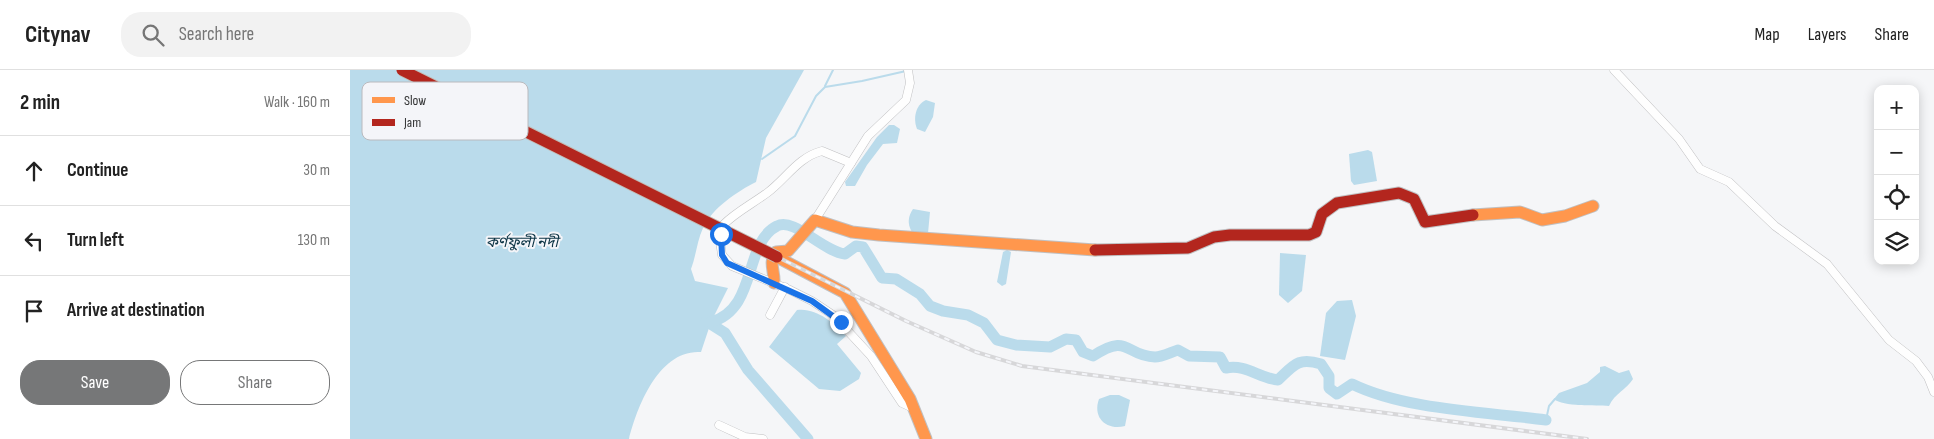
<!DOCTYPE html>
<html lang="en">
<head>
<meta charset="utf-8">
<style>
	body { margin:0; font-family:"Sofia Sans Condensed","Noto Sans Bengali",sans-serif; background:#f2f2f2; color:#222 }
	.controls { position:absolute; right:15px; top:15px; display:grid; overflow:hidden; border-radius:10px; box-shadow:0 2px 12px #0003 }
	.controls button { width:45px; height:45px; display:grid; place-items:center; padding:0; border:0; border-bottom:1px solid #e0e0e0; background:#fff; color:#222; font:25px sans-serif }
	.stop { position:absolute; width:15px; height:15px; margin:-11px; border:4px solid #1a73e8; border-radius:50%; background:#fff }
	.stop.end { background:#1a73e8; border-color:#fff; box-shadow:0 1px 5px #0008 }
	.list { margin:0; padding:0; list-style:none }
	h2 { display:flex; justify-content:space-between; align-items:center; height:65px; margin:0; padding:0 20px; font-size:21px }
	h2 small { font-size:16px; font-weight:400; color:#767676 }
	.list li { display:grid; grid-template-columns:32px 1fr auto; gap:15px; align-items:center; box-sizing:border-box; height:70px; padding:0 20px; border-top:1px solid #e0e0e0 }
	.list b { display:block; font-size:19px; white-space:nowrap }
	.list em { font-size:16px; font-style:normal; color:#767676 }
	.actions { display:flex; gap:10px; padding:15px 20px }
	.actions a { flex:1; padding:11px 0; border:1px solid #767778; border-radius:20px; text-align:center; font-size:18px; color:#767778 }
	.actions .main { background:#767778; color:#fff }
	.icon { flex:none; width:28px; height:28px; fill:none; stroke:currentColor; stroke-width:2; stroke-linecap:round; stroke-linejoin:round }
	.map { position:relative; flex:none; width:1584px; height:369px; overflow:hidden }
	header { display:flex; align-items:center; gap:30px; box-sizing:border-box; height:70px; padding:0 25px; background:#fff; border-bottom:1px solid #e0e0e0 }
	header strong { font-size:24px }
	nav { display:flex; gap:28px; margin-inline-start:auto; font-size:18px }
	.search { width:350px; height:45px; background:#f2f2f2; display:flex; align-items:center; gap:12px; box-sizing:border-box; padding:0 18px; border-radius:20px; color:#767676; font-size:19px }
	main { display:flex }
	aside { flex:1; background:#fff }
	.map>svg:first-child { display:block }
	.water { fill:#badbeb }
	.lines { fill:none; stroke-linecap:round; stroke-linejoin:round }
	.stream { stroke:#badbeb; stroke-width:2 }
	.river { stroke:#badbeb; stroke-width:11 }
	.street-casing { stroke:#c0c0c2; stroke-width:9 }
	.slow-casing { stroke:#c0c0c2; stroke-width:13 }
	.jam-casing { stroke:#c0c0c2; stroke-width:13 }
	.street { stroke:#fefefe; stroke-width:8 }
	.slow { stroke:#ff974d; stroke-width:11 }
	.jam { stroke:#b3261e; stroke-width:11 }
	.rail-casing { stroke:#d7d7d9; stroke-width:4 }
	.rail { stroke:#f4f5f9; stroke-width:2; stroke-dasharray:5.5; stroke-linecap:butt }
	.jam-bridge-casing { stroke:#c2bcb6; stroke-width:13; stroke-linecap:butt }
	.jam-bridge { stroke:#b3261e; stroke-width:11 }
	.route { stroke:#1a73e8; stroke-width:6 }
	.labels { text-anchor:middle; stroke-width:4; stroke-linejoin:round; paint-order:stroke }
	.water-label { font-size:15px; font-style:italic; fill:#0b3344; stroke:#f4f5f9 }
	.key { fill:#f4f5f9; stroke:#bababe; stroke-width:1 }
	.key-label { font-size:14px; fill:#313233 }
</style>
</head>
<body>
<header>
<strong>Citynav</strong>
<div class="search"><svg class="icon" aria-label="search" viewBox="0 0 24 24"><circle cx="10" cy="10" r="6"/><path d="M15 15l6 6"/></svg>Search here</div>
<nav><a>Map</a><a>Layers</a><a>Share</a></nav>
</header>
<main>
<aside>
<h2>2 min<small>Walk · 160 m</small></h2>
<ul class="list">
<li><svg class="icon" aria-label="ahead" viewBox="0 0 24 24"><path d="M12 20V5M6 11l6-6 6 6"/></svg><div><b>Continue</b></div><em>30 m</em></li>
<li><svg class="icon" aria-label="left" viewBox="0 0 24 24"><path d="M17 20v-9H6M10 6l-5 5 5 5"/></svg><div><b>Turn left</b></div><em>130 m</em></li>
<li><svg class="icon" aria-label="arrive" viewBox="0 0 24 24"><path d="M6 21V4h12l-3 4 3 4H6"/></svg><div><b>Arrive at destination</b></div></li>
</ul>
<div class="actions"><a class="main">Save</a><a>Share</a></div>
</aside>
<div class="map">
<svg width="1584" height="369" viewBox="0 0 1584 369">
	<rect width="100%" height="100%" fill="#f5f6f8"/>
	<g class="water">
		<path d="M0,0h454l-38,68 -10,44c-18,9 -44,26 -53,46 -6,13 -7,28 -12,41l4,12 33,7 -17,34 -10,30c-42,-3 -64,55 -72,87h-279z"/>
		<path d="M576,30l9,3 -2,14 -8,15 -8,-3c-4,-10 -2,-24 9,-29z"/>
		<path d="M539,55h5l6,4 -3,14 -14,1 -16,21 -12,21h-9l-1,-4 32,-45z"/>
		<path d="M1018,80l4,2 5,29 -23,4 -3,-4 -2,-27z"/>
		<path d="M563,139l17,3 -2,21 -16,-1c-5,-8 -4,-16 1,-23z"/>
		<path d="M657,180l4,2 -5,32 -4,2 -5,-4 6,-30z"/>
		<path d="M930,183l26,2 -4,36 -14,12 -9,-8z"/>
		<path d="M1002,230l4,16 -11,44 -25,-4 6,-43 11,-12z"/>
		<path d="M447,240c18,-3 38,13 49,26l-9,8 24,29 -2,6 -19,12 -21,-2 -50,-42z"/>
		<path d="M1255,296l14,7 10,-3 4,9c-7,11 -18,14 -24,27 -13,-1 -46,1 -55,-7l5,-6 28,-10 13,-11v-5z"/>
		<path d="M760,325h9l11,5 -5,26c-18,5 -33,-8 -26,-27z"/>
	</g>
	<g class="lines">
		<g class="stream">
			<path d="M475,16l8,-16"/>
			<path d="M412,89l33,-23 21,-40 9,-9 37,-6 44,-10"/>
			<path d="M1196,350l3,-14 6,-7"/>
		</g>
		<g class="river">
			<path d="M356,251l19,12 23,37 60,69"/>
			<path d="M361,252c47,-13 32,-79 66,-96 17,-9 45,25 68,28l11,-8 7,1 19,31 14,1 24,15 10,12 13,5 25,4 16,8 13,17 19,5 34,2 16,-8 10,1 7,12 10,4c36,-24 32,0 62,1 7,0 16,-5 23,-7l11,6 31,1 6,11c20,-4 33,10 52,12 16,-15 20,-23 43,-16l8,12v12l8,6 15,-10c53,26 135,28 194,36"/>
		</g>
		<g class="street-casing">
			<g id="street">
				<path d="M1264,0l65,69 21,30 29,13 46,44 52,38 62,76 27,21 12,16 6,15"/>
				<path d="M501,93l-29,-12c-24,6 -36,28 -55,42 -15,11 -31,19 -44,32 -5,6 -2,23 -1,30l10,11 58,24 22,11 21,14 38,41 31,47 11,5"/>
				<path d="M465,150l53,-84 38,-36 4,-17 -2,-13"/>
				<path d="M420,245l15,-28"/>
				<path d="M369,355l26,12 18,2"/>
			</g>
		</g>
		<g class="slow-casing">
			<g id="slow">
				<path d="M1123,145l47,-3 22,8 23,-4 28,-10"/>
				<path d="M427,187l68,36 65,106 16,40"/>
				<path d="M424,213c1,-12 -6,-20 2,-31l12,-1 27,-31 37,12 27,3 216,15"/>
			</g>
		</g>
		<g class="jam-casing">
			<path id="jam" d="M745,180l93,-2 26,-11 16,-2h79l7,-3 6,-18 15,-11 62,-10 15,6 11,23 48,-7"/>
		</g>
		<use href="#street" class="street"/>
		<use href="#slow" class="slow"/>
		<use href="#jam" class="jam"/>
		<g class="rail-casing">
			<path id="rail" d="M52,0l504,251 70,31 46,14 565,73"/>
		</g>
		<use href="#rail" class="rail"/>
		<g class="jam-bridge-casing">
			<path id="jam-bridge" d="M52,0l375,187"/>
		</g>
		<use href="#jam-bridge" class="jam-bridge"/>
	</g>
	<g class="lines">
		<path class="route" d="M371,164l1,21 5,8 85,38 29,21"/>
	</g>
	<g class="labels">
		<g class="water-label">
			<text x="172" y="177">কর্ণফুলী নদী</text>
		</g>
	</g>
	<rect x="12" y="12" width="166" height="58" rx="8" class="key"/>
	<rect x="22" y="27" width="23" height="6" fill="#ff974d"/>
	<rect x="22" y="49" width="23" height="7" fill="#b3261e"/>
	<g class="key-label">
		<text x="54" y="35">Slow</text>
		<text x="54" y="57">Jam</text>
	</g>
</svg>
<div class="controls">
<button>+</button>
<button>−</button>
<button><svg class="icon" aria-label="locate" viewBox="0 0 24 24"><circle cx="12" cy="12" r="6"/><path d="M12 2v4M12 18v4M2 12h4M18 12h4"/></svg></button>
<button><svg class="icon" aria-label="layers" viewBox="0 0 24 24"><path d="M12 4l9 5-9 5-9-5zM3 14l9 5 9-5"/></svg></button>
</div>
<div class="stop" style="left:371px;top:164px"></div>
<div class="stop end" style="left:491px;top:252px"></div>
</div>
</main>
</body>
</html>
